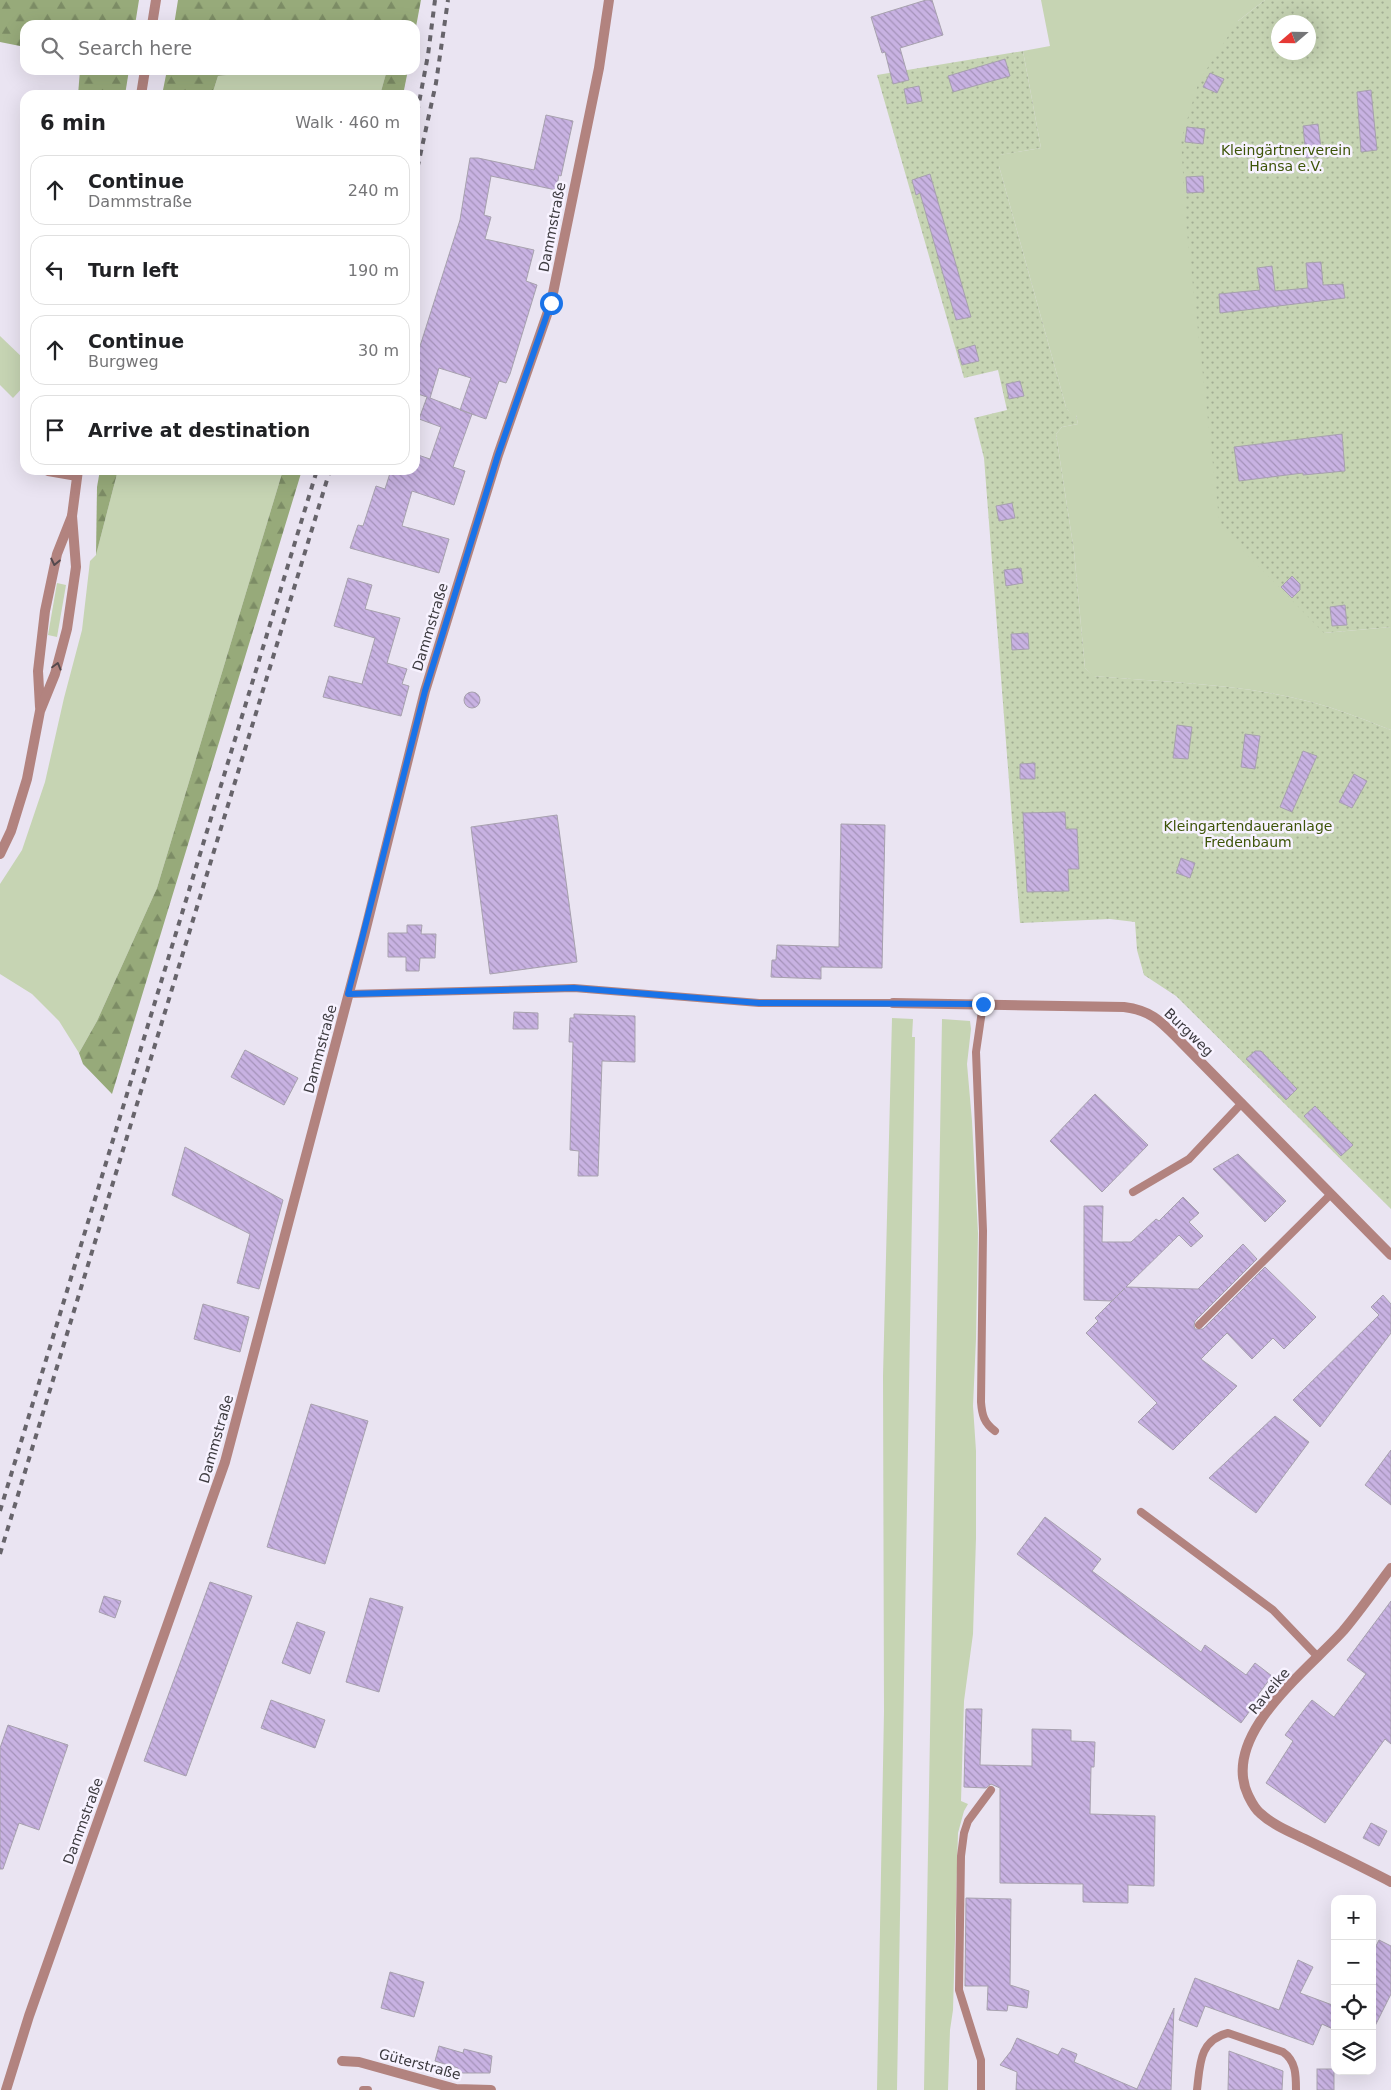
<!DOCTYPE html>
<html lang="en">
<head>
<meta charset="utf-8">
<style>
	body { margin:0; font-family:"DejaVu Sans",sans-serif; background:#f2f2f2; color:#202124 }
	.controls { position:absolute; right:15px; bottom:15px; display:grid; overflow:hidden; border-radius:10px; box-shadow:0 5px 20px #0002 }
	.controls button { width:45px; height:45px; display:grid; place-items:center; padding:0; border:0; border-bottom:1px solid #e0e0e0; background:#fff; color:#202124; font:25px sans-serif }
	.compass { position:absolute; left:1271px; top:15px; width:45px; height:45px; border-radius:50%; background:#fff; box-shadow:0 5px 20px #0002; rotate:250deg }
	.stop { position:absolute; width:15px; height:15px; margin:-11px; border:4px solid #1a73e8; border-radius:50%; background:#fff }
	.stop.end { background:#1a73e8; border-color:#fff; box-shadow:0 1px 5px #0008 }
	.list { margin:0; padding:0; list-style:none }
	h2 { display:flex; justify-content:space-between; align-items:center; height:65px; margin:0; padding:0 20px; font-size:21px }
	h2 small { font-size:16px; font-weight:400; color:#757577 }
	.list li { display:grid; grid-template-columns:32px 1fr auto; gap:15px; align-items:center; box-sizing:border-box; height:70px; margin:0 10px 10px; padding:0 10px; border:1px solid #e0e0e0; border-radius:15px }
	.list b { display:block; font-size:19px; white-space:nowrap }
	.list p { margin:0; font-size:16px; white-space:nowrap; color:#757577 }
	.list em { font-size:16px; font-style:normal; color:#757577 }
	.icon { flex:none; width:28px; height:28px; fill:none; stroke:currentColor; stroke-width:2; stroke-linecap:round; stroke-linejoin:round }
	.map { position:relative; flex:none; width:1391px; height:2090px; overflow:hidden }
	.search { position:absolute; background:#fff; box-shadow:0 5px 20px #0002; left:20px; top:20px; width:400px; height:55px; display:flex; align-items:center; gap:12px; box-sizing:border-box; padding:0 18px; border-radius:15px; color:#757577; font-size:19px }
	.panel { position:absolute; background:#fff; box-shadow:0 5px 20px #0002; left:20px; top:90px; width:400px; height:385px; border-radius:15px }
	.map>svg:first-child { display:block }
	.green { fill:#c6d4b3 }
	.forest { fill:url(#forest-firs) }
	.garden { fill:url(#garden-dots); fill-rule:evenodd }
	.building { fill:url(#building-back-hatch); stroke:#a7a1ae }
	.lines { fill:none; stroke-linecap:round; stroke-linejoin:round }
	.service { stroke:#b2837f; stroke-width:8 }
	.minor { stroke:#b2837f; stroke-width:10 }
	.rail { stroke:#67646b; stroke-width:4; stroke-dasharray:6 6; stroke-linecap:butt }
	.oneway { stroke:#54494d }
	.route { stroke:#1a73e8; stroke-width:6 }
	.labels { text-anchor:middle; stroke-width:5; stroke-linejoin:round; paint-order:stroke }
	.park-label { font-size:14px; fill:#3d5408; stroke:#f7f2ff }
	.street-label { font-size:14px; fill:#3d3b40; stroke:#f7f2ff }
</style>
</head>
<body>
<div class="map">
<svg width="1391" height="2090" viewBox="0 0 1391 2090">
	<defs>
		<pattern id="forest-firs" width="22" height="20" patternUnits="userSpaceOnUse" patternTransform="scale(1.25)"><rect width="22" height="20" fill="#97aa7a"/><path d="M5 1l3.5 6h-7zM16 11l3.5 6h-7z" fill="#7c8c65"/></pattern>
		<pattern id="garden-dots" width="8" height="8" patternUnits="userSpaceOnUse" patternTransform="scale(1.25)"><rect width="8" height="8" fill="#c6d4b3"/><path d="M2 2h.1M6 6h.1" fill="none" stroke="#a2ad93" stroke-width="1.8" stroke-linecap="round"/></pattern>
		<pattern id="building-back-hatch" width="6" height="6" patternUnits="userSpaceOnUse" patternTransform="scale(1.25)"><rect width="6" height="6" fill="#c8b2e2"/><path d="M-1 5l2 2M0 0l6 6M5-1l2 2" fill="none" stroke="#a492b9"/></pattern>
	</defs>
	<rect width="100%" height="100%" fill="#eae4f2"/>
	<g class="green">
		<path d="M1041,0h224l-27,21 86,612 67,-6v103c-33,-13 -66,-26 -101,-33 -64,-14 -131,-15 -197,-21l-8,-8 -11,-117 -18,-117 6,-7 16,-3 -2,-9h-5l-5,-8 -67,-241v-11l42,-7 -18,-97 27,-5z"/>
		<path d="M271,70h116l-7,25h-168l6,-19z"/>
		<path d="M0,336l25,24v25l-12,13 -13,-13z"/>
		<path d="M118,470h165l-126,418 -60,133 -18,32 -20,-32 -27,-27 -32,-20v-90l22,-34 23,-68 19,-84 18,-68 8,-69 6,-6z"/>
		<path d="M57,583l9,2 -9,52 -9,-2z"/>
		<path d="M892,1018l21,1 -1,18h3l-18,1053h-20l7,-379 -1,-335z"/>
		<path d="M942,1019l28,2 1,8 -4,35 5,57 6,112 -2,106 -3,67 3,45v87l-3,96 -9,67 -3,100 7,3 -4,7 -6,22 -5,177 -3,20 -2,60h-24z"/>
	</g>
	<g class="forest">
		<path d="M0,0h139l-4,25h-110v22l-25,-5z"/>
		<path d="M178,0h243l-6,32v-7h-241z"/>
		<path d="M80,70h49l-4,25h-47z"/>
		<path d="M167,70h104l-53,6 -6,19h-50z"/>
		<path d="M387,70h21l-5,25h-23z"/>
		<path d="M100,470h18l-22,85 1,-68z"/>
		<path d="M283,470h19l-190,624 -29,-30 -4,-11 18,-32 60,-133z"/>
	</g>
	<g class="garden">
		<path d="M1265,0h126v627l-67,6 -104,-106 -34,-304 -5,-83 18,-59 39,-60zM1278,22h30v30h-30z"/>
		<path d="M1023,51l18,97 -41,7 -1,11 67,241 5,7 5,1 2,9 -16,3 -6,7 18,117 11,117 9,8c65,6 132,7 196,21 35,7 68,20 101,33v479l-215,-213 -32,-21 -7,-25 -2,-28 -25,-3 -90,4 -36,-465 -10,-40 33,-8 -9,-40 -34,8 -87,-303z"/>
	</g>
	<g class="building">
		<path d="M926,0h6l11,35 -43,13 9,32 -16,4 -8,-32 -3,1 -11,-36z"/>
		<path d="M1005,59l5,17 -57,16 -5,-16z"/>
		<path d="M1210,73l14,6 -7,14 -14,-6z"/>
		<path d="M919,86l3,15 -15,3 -3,-15z"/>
		<path d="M1371,90l6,60 -16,2 -4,-60z"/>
		<path d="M546,115l27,6 -12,55 -2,-1 -3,15 -65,-14 -7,39 7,2 -6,22 49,11 -8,31 11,4 -27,89 -4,9 -7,-2 -13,38 -26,-9 11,-32 -32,-10 -9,30 42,16 -19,53 12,4 -11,34 -42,-14 -10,35 47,13 -10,34 -89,-25 8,-23 5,1 13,-40 9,3 6,-19h24v-16l15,5 11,-32 -22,-8 8,-22 -12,-4v-31l45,-142 10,-62h8l56,12z"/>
		<path d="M1318,124l4,32 -16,2 -3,-32z"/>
		<path d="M1187,127l18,2 -2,15 -18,-2z"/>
		<path d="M930,174l41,143 -15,3 -36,-127 -4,2 -4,-15z"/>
		<path d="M1203,176l1,16 -17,1 -1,-16z"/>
		<path d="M1321,262l2,23 20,-1 2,14 -125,15 -1,-19 41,-4 -3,-22 15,-2 3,25 33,-3 -2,-25z"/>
		<path d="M975,345l4,16 -17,4 -4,-15z"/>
		<path d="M1020,381l4,15 -15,3 -3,-15z"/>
		<path d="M1342,434l3,37 -42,4v-2l-64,8 -5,-34z"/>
		<path d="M1012,503l3,15 -16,3 -3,-15z"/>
		<path d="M1021,568l2,15 -17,3 -2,-16z"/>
		<path d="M1292,576l8,8v6l-8,8 -11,-11z"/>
		<path d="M348,578l24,7 -7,24 35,9 -13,45 20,6 -5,15 7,2 -8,30 -78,-19 6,-21 33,8 13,-46 -41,-12z"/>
		<path d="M1345,605l2,20 -15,1 -2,-19z"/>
		<path d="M1028,633l1,16 -17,1 -1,-16z"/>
		<circle cx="472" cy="700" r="8"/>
		<path d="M1177,725l15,2 -4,32 -15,-1z"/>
		<path d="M1245,734l15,2 -5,33 -14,-2z"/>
		<path d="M1303,751l14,5 -25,56 -12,-5z"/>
		<path d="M1035,763v16h-15v-15z"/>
		<path d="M1354,774l13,7 -15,27 -13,-6z"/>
		<path d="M1065,812l1,17h11l2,40h-11l1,22 -42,1 -4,-79z"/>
		<path d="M557,815l20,147 -87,12 -19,-147z"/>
		<path d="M841,824l44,1 -3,143 -61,-1v12l-50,-2 1,-17h4l1,-15 62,2z"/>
		<path d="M1181,858l14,5 -5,15 -14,-5z"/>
		<path d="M407,925h15l-1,9h15l-1,24h-15l-1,13h-13v-14h-18v-24h19z"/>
		<path d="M514,1012l24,1v16h-25z"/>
		<path d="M574,1014l61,2v46l-33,-1 -4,115h-20l1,-25 -9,-1 3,-108h-4l1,-24h4z"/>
		<path d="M245,1050l53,28 -14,27 -53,-28z"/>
		<path d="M1255,1051h6l36,38 -11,11 -40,-41z"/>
		<path d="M1095,1094l53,51 -46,47 -52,-51z"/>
		<path d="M1315,1106l38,39 -12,11 -37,-40z"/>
		<path d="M185,1147l98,53 -24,89 -22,-6 13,-49 -78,-39z"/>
		<path d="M1238,1154l48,47 -21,21 -52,-53z"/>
		<path d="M1183,1197l16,16 -10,9 14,14 -12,11 -12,-12 -53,52 72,2 45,-45 14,15 -62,62 -1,5 1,3h8l62,-62 51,50 -32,32 -11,-11 -21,21 -25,-26 -26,26 36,27 -64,64 -35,-28 19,-19 -71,-70 12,-12 -3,-3 30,-30 -13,13 -28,-1v-94h19l-1,36h29l25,-23 3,2z"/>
		<path d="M1383,1295l8,9v29l-71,94 -27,-27 86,-85 -8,-8z"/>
		<path d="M203,1304l46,13 -9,35 -46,-13z"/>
		<path d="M311,1404l57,17 -43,143 -58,-17z"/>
		<path d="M1275,1416l34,26 -53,71 -47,-35z"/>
		<path d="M1391,1450v55l-26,-20z"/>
		<path d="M1045,1517l56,42 -9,12 109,81 4,-7 41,30 9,-12 17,13 -14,19 2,2 -19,26 -224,-169z"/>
		<path d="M210,1582l42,14 -66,180 -42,-15z"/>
		<path d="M104,1596l17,5 -6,17 -16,-6z"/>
		<path d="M370,1598l33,9 -24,85 -33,-10z"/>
		<path d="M1391,1601v143l-6,-5 -60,84 -59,-40 27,-42 -8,-6 22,-29 5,-6 22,17 32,-43 -19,-14z"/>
		<path d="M297,1622l28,10 -15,42 -28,-11z"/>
		<path d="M271,1700l54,20 -10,28 -54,-20z"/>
		<path d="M966,1709h16l-2,56 52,1v-37l39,1v11l24,1 -1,25h-3l-1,47 65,2 -1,70 -26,-1v18l-45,-1v-18l-83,-1v-95l-9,-4 -5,4 -22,-1z"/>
		<path d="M8,1725l60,20 -29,85 -20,-7 -16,46h-3v-121z"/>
		<path d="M1371,1823l16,8 -8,15 -16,-8z"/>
		<path d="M966,1898l45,1 -1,86 19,6 -2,17 -19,-3 -1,6 -20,-1 1,-24h-23z"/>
		<path d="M1379,1940l12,6v48l-19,38v-78z"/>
		<path d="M1298,1960l15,7 -13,26 35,13v24l-13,-6 -9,21 -108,-39 -8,21 -18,-7 16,-42 84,32z"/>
		<path d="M390,1972l34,10 -10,35 -33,-9z"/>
		<path d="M1174,2008l-3,82h-155l1,-18 -17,-7 11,-14 6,-13 41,17 4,-7 15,6 -3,8 63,27z"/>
		<path d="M439,2046l24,7 1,-4 28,7 -2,17h-33l1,-5 -23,-7z"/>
		<path d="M1229,2051l54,20 -1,19h-54z"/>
		<rect x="1317" y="2069" width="17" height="21"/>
	</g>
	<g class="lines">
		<g class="service">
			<path d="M48,472l29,5"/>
			<path d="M348,994l226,-6 185,15h134"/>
			<path d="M983,1004l-7,48 7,179 -2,171c1,13 3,21 14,29"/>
			<path d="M1133,1192l56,-33 53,-56"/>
			<path d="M1199,1325l132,-131"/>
			<path d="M1141,1512l132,98 45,47"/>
			<path d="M363,2090h5"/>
			<path d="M981,2090v-30l-22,-70 2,-134 3,-23 4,-12 23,-31"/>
			<path d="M1197,2090c3,-25 2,-50 31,-57l55,19c13,9 13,23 13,38"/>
		</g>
		<g class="minor">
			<path d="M152,25l4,-25"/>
			<path d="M141,95l4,-25"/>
			<path d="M40,707l-2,-36 7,-60 12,-57 15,-38 6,-46"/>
			<path d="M0,854l11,-23 16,-52 13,-68 15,-37 12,-45 9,-62 -4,-51"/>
			<path d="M893,1003l231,4c30,4 38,16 59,37l208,211"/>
			<path d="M1391,1568c-16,21 -31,43 -48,63 -35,39 -123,104 -95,164 3,6 6,13 12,18 14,13 33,20 49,28 28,14 55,27 82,41"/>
			<path d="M342,2061l17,1 97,27 35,1"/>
			<path d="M6,2090l23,-74 196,-554 139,-526 61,-245 73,-236 53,-152 48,-235 10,-68"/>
		</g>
		<g class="rail">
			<path d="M415,124l13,-69 7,-55"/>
			<path d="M415,179l21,-96 12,-83"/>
			<path d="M0,1511l317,-1041"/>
			<path d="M0,1554l330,-1084"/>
		</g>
	</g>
	<defs><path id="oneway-chevron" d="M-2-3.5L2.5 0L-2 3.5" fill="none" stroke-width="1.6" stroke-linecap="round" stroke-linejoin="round" transform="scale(1.25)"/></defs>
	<g class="oneway">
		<use href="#oneway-chevron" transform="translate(55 562) rotate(102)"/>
		<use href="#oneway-chevron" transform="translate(57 666) rotate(-75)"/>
	</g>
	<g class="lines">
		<path class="route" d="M551,303l-53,152 -73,236 -77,303 226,-6 185,15 224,1"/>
	</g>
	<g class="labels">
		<g class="park-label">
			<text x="1286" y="155">Kleingärtnerverein<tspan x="1286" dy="16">Hansa e.V.</tspan></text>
			<text x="1248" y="831">Kleingartendaueranlage<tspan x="1248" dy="16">Fredenbaum</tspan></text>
		</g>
		<g class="street-label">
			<text transform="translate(552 227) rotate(-79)" y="5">Dammstraße</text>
			<text transform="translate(430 627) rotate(-73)" y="5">Dammstraße</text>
			<text transform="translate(1189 1032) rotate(44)" y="5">Burgweg</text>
			<text transform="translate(320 1049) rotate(-75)" y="5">Dammstraße</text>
			<text transform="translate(216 1439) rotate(-74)" y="5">Dammstraße</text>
			<text transform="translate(1269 1691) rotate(-50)" y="5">Raveike</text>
			<text transform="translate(83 1821) rotate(-70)" y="5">Dammstraße</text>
			<text transform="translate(420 2064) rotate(15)" y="5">Güterstraße</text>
		</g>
	</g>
</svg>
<div class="controls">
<button>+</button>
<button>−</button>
<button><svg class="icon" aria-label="locate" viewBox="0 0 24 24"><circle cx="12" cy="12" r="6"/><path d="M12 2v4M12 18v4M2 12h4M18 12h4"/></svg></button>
<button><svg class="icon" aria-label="layers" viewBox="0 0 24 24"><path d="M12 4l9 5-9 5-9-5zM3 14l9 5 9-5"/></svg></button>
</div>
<svg class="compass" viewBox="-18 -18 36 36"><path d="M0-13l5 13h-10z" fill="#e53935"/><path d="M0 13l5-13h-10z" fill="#757577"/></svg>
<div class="stop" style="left:551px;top:303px"></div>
<div class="stop end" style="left:983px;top:1004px"></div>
<div class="search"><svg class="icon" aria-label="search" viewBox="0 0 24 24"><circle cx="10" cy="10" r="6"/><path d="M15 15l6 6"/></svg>Search here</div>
<section class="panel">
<h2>6 min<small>Walk · 460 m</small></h2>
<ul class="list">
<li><svg class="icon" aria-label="ahead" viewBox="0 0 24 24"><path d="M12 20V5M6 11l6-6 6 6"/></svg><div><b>Continue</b><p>Dammstraße</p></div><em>240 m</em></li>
<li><svg class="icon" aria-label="left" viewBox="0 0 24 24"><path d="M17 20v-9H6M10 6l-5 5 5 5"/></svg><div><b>Turn left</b></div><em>190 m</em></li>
<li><svg class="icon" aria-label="ahead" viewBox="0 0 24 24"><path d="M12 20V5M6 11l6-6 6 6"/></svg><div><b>Continue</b><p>Burgweg</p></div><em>30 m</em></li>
<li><svg class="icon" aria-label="arrive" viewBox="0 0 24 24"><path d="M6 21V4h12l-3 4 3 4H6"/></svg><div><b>Arrive at destination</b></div></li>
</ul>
</section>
</div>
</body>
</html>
